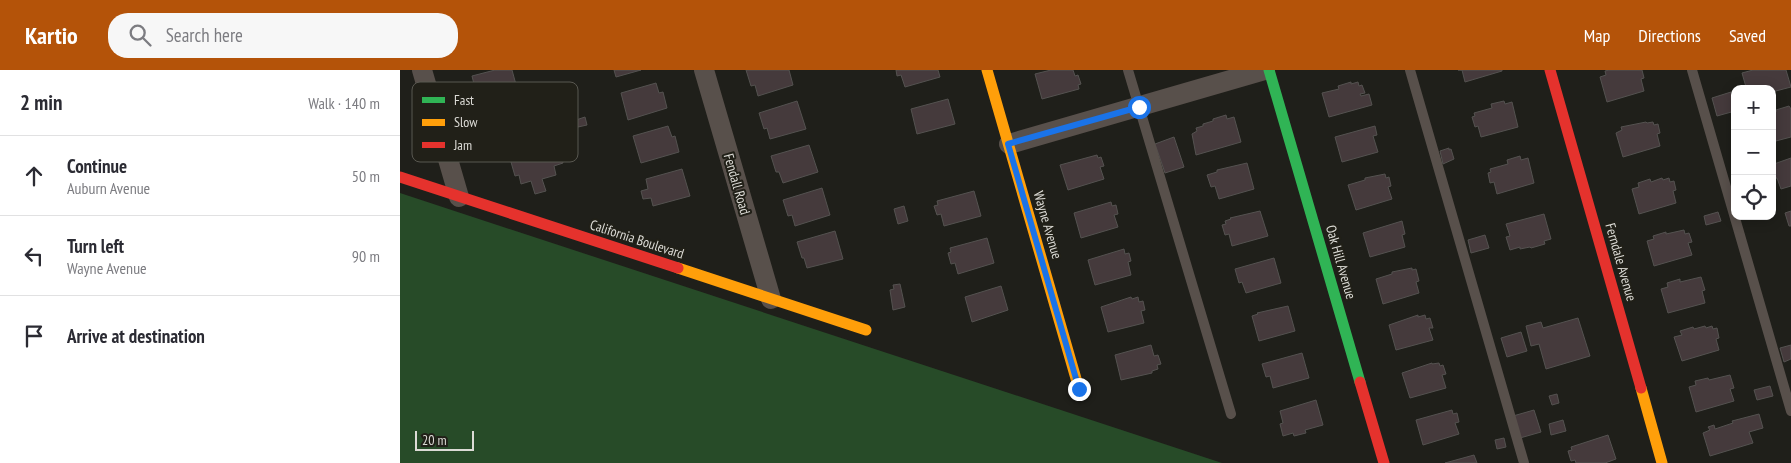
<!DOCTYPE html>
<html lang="en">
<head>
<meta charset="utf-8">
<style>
	body { margin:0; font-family:"PT Sans Narrow",sans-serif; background:#f7f7f7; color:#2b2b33 }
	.controls { position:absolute; right:15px; top:15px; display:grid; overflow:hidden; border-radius:10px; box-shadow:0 2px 12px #0003 }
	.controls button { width:45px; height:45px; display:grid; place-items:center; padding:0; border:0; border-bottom:1px solid #e1e1e2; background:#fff; color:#2b2b33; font:25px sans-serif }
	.scale { position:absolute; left:15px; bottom:12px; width:59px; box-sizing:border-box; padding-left:5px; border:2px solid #dcdbd6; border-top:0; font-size:14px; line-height:18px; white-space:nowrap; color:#dcdbd6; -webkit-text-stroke:4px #212018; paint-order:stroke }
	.stop { position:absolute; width:15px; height:15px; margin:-11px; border:4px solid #1a73e8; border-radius:50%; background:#fff }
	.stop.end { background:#1a73e8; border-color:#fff; box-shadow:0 1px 5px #0008 }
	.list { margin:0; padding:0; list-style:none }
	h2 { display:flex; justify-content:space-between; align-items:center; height:65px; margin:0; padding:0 20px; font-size:21px }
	h2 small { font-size:16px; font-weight:400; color:#7c7c81 }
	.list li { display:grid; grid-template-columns:32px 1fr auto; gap:15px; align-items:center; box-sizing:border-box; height:80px; padding:0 20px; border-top:1px solid #e1e1e2 }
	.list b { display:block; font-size:19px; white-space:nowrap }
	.list p { margin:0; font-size:16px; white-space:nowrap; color:#7c7c81 }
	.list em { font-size:16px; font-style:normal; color:#7c7c81 }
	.icon { flex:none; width:28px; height:28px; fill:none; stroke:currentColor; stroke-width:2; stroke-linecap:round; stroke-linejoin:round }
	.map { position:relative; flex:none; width:1391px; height:393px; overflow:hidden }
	header { display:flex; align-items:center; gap:30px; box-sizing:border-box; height:70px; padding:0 25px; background:#b45309; color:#fff }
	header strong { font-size:24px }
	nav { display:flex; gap:28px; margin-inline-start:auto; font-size:18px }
	.search { width:350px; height:45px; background:#f7f7f7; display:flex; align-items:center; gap:12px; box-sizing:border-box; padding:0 18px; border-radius:20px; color:#7c7c81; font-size:19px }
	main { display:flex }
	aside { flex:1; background:#fff }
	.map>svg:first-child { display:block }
	.green { fill:#274b28 }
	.building { fill:#453a3c; stroke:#545250 }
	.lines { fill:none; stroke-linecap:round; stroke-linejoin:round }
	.lane { stroke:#58504b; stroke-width:10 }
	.street { stroke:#58504b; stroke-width:20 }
	.fast { stroke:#30b455; stroke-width:11 }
	.slow { stroke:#ff9f0a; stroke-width:11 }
	.jam { stroke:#e5322d; stroke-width:11 }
	.route { stroke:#1a73e8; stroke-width:6 }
	.labels { text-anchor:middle; stroke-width:4; stroke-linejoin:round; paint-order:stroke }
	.street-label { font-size:14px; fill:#dcdbd6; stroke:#212018 }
	.key { fill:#212018; stroke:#595851; stroke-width:1 }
	.key-label { font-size:14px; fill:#dcdbd6 }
</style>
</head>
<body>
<header>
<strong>Kartio</strong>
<div class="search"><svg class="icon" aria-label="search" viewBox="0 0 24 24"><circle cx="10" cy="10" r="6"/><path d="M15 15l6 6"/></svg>Search here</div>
<nav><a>Map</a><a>Directions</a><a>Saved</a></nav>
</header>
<main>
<aside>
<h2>2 min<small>Walk · 140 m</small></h2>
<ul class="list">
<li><svg class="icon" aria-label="ahead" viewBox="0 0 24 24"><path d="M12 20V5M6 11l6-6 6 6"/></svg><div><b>Continue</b><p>Auburn Avenue</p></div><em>50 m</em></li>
<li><svg class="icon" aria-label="left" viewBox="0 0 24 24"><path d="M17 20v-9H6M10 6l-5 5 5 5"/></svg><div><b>Turn left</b><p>Wayne Avenue</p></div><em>90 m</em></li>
<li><svg class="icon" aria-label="arrive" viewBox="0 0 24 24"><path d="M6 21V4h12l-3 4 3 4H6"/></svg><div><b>Arrive at destination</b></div></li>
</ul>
</aside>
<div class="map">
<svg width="1391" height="393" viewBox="0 0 1391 393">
	<rect width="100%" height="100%" fill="#1f1f1a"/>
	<path class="green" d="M0,123l822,270h-822z"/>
	<g class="building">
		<path d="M95,0h17l6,22 -35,10 -3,-10h-4l-4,-16z"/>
		<path d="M214,0h27l-25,7z"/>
		<path d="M346,0h43l4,15 -35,11 -3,-11 -4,1z"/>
		<path d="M496,0h42l2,7 -35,10 -4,-12 -4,1z"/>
		<path d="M651,0h22l2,6 3,-1 3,9 -3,1 1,4 -37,10 -7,-25z"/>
		<path d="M1058,0h44v1l-37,11 -3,-12z"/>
		<path d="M1209,0h33l2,8 -3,1 3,12 -37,11 -7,-25 6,-2 -1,-4z"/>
		<path d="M1353,0h33l5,17 -19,5v-3h-21l-1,-3 -4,1 -4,-14z"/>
		<path d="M951,12v2l7,-2 1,4 3,-1 3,8 -5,1 1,2 8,-2 3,11 -43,12 -7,-24 17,-4 -1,-3z"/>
		<path d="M256,13l3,10 4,-1 4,16 -39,12 -7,-27z"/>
		<path d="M1331,22l4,19 -18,5 -5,-18z"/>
		<path d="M548,29l7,25 -38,10 -6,-25z"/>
		<path d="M397,31l9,28 -36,10 -3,-11 -3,1 -5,-16z"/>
		<path d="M1104,31l1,3 7,-2 6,25 -37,10 -3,-11 -3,1 -3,-10 3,-1 -1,-3 18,-5 -1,-4z"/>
		<path d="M1389,36l2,3v28l-19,5v-29l4,-1v-2z"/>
		<path d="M826,45l1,4 7,-2 7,25 -45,13 -4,-21 5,-3 -1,-3 7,-2v-2l10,-3v-2z"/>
		<path d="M185,47l2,8 -9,2 -2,-7z"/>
		<path d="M1246,52l1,1 6,-1 1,3 4,-1 2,9 -3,1 3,12 -37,11 -7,-24 6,-3 -1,-3z"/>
		<path d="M268,56l4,11 3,-1 4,16 -38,11 -8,-27z"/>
		<path d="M975,56l2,9 -4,1 5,16 -36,10 -7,-25z"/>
		<path d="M774,67l10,30 -19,6 -10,-29z"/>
		<path d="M158,75l5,18 -9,3 2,9 -14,4 4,12 -11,3 -4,-13 -10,3 -2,-9 -4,1 -6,-21 14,-4 1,3z"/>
		<path d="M409,75l9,27 -35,11 -4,-11h-3l-5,-16z"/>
		<path d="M1049,78v2l2,-1 3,10 -11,5 -3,-13z"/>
		<path d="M697,85l1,3 3,-1 3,9 -4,1 4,12 -36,11 -8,-25z"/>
		<path d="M1120,86l1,4 7,-2 6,25 -37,11 -3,-12 -4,1 -2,-10 3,-1 -1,-3 18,-5 -1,-4z"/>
		<path d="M1391,88v28l-10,3 -4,-11h-3l-2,-7v-3h3l-1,-4z"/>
		<path d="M847,93l7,26 -35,10 -4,-13 -4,1 -4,-12 10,-3v-2z"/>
		<path d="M282,99l8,27 -37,10 -2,-8 -8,1 -2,-8 7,-2 -2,-10z"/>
		<path d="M985,104l1,4 3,-1 2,9 -3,1 4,12 -36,11 -8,-25 17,-5v-2z"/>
		<path d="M1262,108l1,2 6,-2 1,4 4,-1 2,9 -3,1 3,12 -37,11 -7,-25 7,-2 -1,-4 12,-4 1,3z"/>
		<path d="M422,118l8,27 -35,11 -3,-11 -4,1 -5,-16z"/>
		<path d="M574,121l7,25 -37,10 -3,-12 -4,1 -3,-9 4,-1 -1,-4z"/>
		<path d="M711,132l1,4 4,-1 2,9 -4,1 4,12 -37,11 -7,-25z"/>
		<path d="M504,136l4,15 -10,3 -4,-15z"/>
		<path d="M860,141l8,25 -36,10 -3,-12 -4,1 -3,-10 4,-1 -1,-3 6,-2 -1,-1z"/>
		<path d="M1391,141v15h-2l-4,-13z"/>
		<path d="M1318,142l3,9 -15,4 -2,-9z"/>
		<path d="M1144,144l7,25 -7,2 1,3 -14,4 -1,-1 -10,2v-2l-10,3 -4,-13 4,-1 -4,-12z"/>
		<path d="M1002,151l3,13 -3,1 3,12 -35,10 -7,-24z"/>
		<path d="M1284,160l1,4 4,-1 3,9 -4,1 4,12 -38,11 -7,-25 7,-2 -1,-3 13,-4v2z"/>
		<path d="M435,161l8,28 -36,9 -3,-10h-2l-5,-16z"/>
		<path d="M1085,165l4,13 -18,5 -3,-13z"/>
		<path d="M587,168l7,25 -36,11 -3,-11 -4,1 -3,-11 3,-1 -1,-4z"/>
		<path d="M724,179l1,5 4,-1 2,8 -3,1 3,13 -36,10 -7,-25z"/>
		<path d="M874,188l7,25 -35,10 -4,-11 -3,1 -4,-14z"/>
		<path d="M1012,198v2l4,-1 3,12 -3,1 3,11 -36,11 -7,-25 16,-5v-2z"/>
		<path d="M1301,207l4,13 -3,1 3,12 -37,10 -7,-24 7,-2 -1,-4 13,-4v3z"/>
		<path d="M500,214l5,23 -12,3 -3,-20 4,-1 -1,-4z"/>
		<path d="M601,216l7,24 -36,12 -7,-25z"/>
		<path d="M731,227l1,2 6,-2 1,5 4,-1 2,9 -4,1 3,12 -36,9 -7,-25z"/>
		<path d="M888,236l7,25 -36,10 -7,-25 6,-2 -1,-1z"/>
		<path d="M1018,245v2l7,-2 1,4 4,-1 3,10h-4l4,12 -37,10 -7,-25z"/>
		<path d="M1178,248l12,38 -44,13 -7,-25 -8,2 -5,-20 15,-4 2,6z"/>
		<path d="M1305,256l1,2 6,-2 1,3 4,-1 2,10 -3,1 3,11 -37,11 -8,-24 8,-2 -2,-4 13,-4 1,2z"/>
		<path d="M1121,262l6,19 -20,6 -6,-19z"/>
		<path d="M751,275l3,11 4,-1 3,9 -4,1 1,4 -6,2v2l-31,7 -6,-25z"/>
		<path d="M1391,275v14l-7,3 -4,-14z"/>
		<path d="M902,283l7,25 -36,10 -3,-12 -4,1 -4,-13z"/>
		<path d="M1032,293v1l7,-1 1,3 3,-1 3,9 -4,1 4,13 -36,10 -8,-25z"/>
		<path d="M1330,305l4,13 -4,1 4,12 -38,11 -7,-25 7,-2 -1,-4 13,-3 1,2z"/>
		<path d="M1370,316l3,10 -16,4 -3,-10z"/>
		<path d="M1157,324l2,9 -7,2 -3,-9z"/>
		<path d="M916,330l7,25 -18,5 1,3 -12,3 -1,-3 -10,3 -3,-12 3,-1 -3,-12z"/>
		<path d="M1052,340l1,4 4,-1 2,9 -4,1 4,11 -36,11 -7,-25z"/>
		<path d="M1134,340l7,22 -21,6 -7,-22z"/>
		<path d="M1359,344l4,14 -14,4 4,11 -43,13 -7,-23 7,-3 -2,-3 6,-2 1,4 18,-6 -1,-2z"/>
		<path d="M1163,350l3,11 -15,4 -2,-11z"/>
		<path d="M1208,365l8,24 -11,4h-29l-1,-3 -4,1 -3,-10 4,-1 -1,-3z"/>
		<path d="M1104,368l2,9 -9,2 -2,-9z"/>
		<path d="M1074,385l3,8h-32z"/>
	</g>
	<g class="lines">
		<g class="lane">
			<path d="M728,0l103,344"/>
			<path d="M1010,0l114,393"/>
			<path d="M1292,0l99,341"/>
		</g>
		<g class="street">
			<path d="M22,0l37,127"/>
			<path d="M304,0l67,229"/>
			<path d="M609,74l256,-74"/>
		</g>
		<path class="fast" d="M869,0l91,312"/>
		<g class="slow">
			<path d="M587,0l92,319"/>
			<path d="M278,198l188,62"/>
			<path d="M1241,318l21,75"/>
		</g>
		<g class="jam">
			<path d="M1150,0l91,318"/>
			<path d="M0,107l278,91"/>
			<path d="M960,312l24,81"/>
		</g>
	</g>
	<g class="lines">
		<path class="route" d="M679,319l-71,-245 131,-37"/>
	</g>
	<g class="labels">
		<g class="street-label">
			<text transform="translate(337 114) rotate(74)" y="5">Fendall Road</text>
			<text transform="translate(648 155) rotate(74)" y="5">Wayne Avenue</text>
			<text transform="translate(237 169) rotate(18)" y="5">California Boulevard</text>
			<text transform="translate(941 192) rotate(74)" y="5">Oak Hill Avenue</text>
			<text transform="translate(1221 192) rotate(74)" y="5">Ferndale Avenue</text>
		</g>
	</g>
	<rect x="12" y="12" width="166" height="80" rx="8" class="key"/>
	<rect x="22" y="27" width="23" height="6" fill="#30b455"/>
	<rect x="22" y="49" width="23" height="7" fill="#ff9f0a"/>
	<rect x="22" y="72" width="23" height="6" fill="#e5322d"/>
	<g class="key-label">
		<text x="54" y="35">Fast</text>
		<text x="54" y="57">Slow</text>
		<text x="54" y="80">Jam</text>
	</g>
</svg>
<div class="controls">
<button>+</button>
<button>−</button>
<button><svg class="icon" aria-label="locate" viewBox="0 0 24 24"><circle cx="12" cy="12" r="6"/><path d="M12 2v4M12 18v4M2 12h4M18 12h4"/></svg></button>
</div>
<div class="scale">20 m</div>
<div class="stop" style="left:739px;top:37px"></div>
<div class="stop end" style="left:679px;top:319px"></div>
</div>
</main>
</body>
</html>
